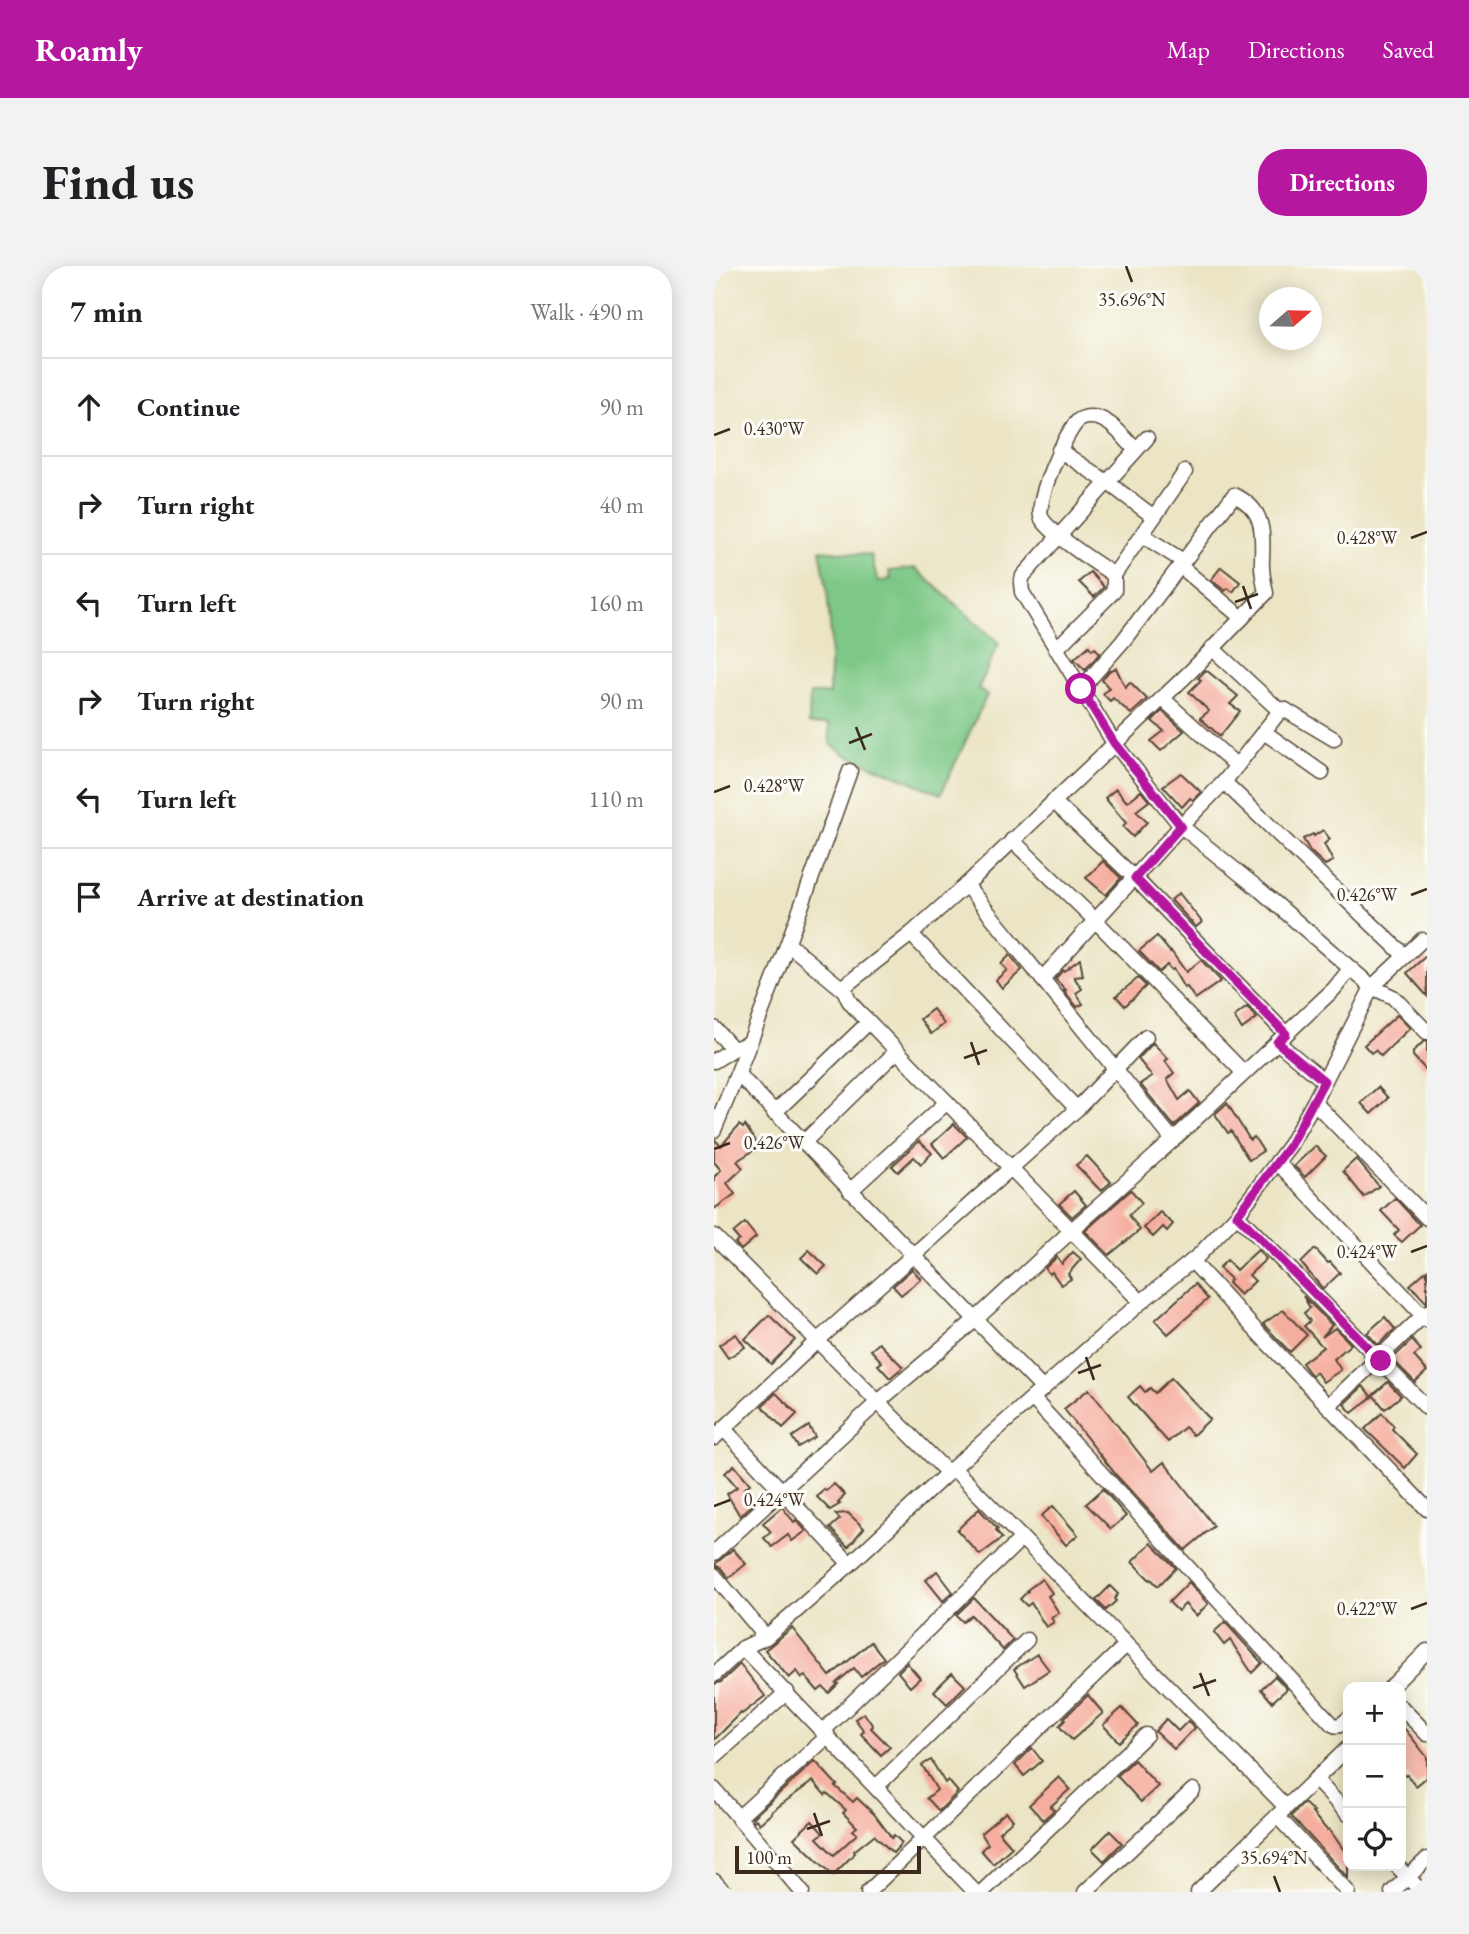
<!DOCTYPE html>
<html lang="en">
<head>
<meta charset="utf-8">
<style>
	body { margin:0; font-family:"EB Garamond",serif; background:#f2f2f2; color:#202124 }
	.controls { position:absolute; right:21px; bottom:21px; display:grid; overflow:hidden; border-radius:14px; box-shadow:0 4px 18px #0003 }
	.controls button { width:63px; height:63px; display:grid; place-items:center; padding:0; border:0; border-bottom:2px solid #e0e0e0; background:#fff; color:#202124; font:35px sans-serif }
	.compass { position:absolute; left:545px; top:21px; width:63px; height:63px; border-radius:50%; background:#fff; box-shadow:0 4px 18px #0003; rotate:70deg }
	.scale { position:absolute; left:21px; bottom:18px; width:186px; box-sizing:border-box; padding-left:7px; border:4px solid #3b2a1e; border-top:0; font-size:19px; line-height:24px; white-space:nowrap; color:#3b2a1e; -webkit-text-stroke:5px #fdfcf7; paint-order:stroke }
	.stop { position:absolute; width:21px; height:21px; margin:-16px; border:5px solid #b5179e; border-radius:50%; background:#fff }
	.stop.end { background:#b5179e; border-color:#fff; box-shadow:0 2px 7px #0008 }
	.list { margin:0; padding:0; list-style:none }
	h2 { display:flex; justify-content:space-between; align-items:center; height:91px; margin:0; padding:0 28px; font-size:30px }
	h2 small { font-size:23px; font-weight:400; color:#757577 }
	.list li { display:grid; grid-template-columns:46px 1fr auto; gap:21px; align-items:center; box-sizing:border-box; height:98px; padding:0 28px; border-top:2px solid #e0e0e0 }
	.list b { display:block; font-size:26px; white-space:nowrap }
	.list em { font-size:23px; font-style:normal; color:#757577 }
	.icon { flex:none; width:38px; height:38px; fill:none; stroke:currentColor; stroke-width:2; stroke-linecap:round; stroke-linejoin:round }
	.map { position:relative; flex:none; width:713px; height:1626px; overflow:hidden; border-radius:28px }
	header { display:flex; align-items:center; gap:42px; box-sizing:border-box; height:98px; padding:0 35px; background:#b5179e; color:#fff }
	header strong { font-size:33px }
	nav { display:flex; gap:38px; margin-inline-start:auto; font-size:24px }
	.intro { display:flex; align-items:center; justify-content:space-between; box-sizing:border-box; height:168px; padding:0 42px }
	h1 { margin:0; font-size:49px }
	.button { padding:18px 32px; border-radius:28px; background:#b5179e; color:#fff; font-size:24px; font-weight:700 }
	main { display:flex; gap:42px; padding:0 42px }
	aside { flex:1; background:#fff; border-radius:28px; box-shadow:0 4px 18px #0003 }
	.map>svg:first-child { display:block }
	.green { fill:#7dc886; stroke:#5c7952; stroke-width:2 }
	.building { fill:#f5ad9e }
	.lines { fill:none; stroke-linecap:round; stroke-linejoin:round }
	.minor-casing { stroke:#554637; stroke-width:17 }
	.minor { stroke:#fff; stroke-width:14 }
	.route { stroke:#b5179e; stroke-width:9 }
	.ticks { fill:none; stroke:#3b2a1e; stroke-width:2.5 }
	.ticks-label { font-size:18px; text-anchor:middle; fill:#3b2a1e; stroke:#fdfcf7; stroke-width:6; stroke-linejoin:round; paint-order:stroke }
</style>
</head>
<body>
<header>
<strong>Roamly</strong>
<nav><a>Map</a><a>Directions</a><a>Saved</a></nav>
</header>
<div class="intro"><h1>Find us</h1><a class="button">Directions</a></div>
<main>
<aside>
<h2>7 min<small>Walk · 490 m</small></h2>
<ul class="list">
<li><svg class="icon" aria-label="ahead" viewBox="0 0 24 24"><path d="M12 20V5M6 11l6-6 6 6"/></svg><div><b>Continue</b></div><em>90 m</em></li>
<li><svg class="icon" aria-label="right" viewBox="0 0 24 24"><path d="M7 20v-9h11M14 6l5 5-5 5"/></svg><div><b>Turn right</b></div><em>40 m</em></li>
<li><svg class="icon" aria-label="left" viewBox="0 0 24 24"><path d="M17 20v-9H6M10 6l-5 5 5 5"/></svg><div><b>Turn left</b></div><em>160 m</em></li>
<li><svg class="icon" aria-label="right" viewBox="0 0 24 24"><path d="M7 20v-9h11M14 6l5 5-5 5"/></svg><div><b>Turn right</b></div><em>90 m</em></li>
<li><svg class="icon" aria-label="left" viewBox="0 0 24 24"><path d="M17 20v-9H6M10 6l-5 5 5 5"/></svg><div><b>Turn left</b></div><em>110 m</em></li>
<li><svg class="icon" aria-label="arrive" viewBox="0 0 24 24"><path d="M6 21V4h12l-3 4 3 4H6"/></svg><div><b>Arrive at destination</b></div></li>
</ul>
</aside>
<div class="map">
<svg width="713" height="1626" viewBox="0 0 713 1626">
	<rect width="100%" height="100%" fill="#fdfcf7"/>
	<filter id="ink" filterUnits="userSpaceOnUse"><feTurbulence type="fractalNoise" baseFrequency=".0143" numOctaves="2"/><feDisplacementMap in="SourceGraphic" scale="14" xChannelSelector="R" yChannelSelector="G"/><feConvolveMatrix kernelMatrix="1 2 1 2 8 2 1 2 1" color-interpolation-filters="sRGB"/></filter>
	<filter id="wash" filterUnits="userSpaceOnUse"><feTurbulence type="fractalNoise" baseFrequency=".00686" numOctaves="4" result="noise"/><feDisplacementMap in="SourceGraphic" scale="28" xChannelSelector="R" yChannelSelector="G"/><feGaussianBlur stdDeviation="1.57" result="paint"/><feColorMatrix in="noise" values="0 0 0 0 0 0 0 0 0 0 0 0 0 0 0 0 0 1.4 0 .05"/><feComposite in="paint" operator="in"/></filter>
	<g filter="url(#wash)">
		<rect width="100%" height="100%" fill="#ebe5c5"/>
		<path class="green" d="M106,284l51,5 7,27 13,-3 -2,-8 26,-3 84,75 -21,46 9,6 -46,99 -95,-39 -16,-12 -1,-19h-20l1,-30h19l2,-57 -4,-48z"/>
		<g id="blocks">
			<g class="building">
				<path d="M507,301l19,15 -7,10 -5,-4 -3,3 -14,-11z"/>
				<path d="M376,306l14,15 -10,10 -15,-15z"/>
				<path d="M375,380l3,4 3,-2 5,5 -15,17 -11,-11z"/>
				<path d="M402,402l9,19 5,-5 17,17 -16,15 -18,-16 -3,3 -7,-7 6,-6 -7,-8 7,-9z"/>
				<path d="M492,404l32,26 -8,8 10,7 -20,25 -20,-18 9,-7 -20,-19 12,-12 -3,-2z"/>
				<path d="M448,445l22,20 -23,20 -10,-10 13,-10 -12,-10z"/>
				<path d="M467,507l20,19 -8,8 -3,-2 -8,9 -19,-21z"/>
				<path d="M402,523l11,13 14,-11 8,10 -13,10 11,11 -14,15 -10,-10 3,-4 -21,-25z"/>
				<path d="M609,564l7,9 -6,5 9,17 -8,4 -15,-14 -7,-12 10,-5 1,2z"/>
				<path d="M389,595l18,17 -15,17 -20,-17z"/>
				<path d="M465,627l23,29 -6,5 -25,-27z"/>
				<path d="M443,670l13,16 1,-1 15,21 15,-12 20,21 -26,18 -8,-12 -3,1 -11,-19 -2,1 -4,-5 -8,7 -20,-21z"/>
				<path d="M296,689l12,15 -20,18 -6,-8 11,-10 -6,-6z"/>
				<path d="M713,689v41l-20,-23z"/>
				<path d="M366,693l3,17 -9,1 8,12 -6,4 7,11 -6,3 -13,-16 2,-1 -11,-11 8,-9 1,1z"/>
				<path d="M424,712l8,8 -21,20 -9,-10z"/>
				<path d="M533,741l10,11 -15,11 -8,-12z"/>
				<path d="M219,743l11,15 -13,10 -11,-15z"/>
				<path d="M683,749l13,13 -29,28 -6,-6 -4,3 -7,-8z"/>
				<path d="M710,775h3v30l-14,-15v-4z"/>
				<path d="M439,777l15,16 -3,2 9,12 -7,6 12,21 11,-9 9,12 -25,23 -34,-42 12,-8 -14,-17z"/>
				<path d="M664,821l10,11 -17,16 -10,-11z"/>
				<path d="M513,837l23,37 4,-3 9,14 -14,9 -18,-29 -3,2 -13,-19z"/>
				<path d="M240,858l13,13 -23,21 -12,-14z"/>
				<path d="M25,859l4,3 2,-3 14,22 -22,14 6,7 -16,15 8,11 -21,15v-32l7,-7 -7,-8v-23l7,7z"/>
				<path d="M205,875l13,12 -11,11 -7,-7 -16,15 -6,-6z"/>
				<path d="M601,880l11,10 -21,21 -11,-11z"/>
				<path d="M373,890l24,26 -10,9 -25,-26z"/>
				<path d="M642,893l23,27 -15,11 -21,-26z"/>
				<path d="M417,924l11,13 -13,12 11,15 -31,25 -24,-24z"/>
				<path d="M360,925l12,14 -14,12 -13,-13z"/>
				<path d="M681,932l25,27 -18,17 -8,-7 5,-5 -18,-19z"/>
				<path d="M446,946l13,12 -6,7 -4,-4 -10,10 -9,-9z"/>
				<path d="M31,957l11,14 -15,13 -6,-7 4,-3 -6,-7z"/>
				<path d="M601,983l13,14 2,-1 10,11 -17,16 -22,-26z"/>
				<path d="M95,984l17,16 -8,8 -17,-16z"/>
				<path d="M544,984l8,9 -17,16 6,6 -15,14 -12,-12 3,-4 -12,-11 8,-8 9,10z"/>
				<path d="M359,986l8,7 -13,15 3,5 -10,6 -9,-13 -3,2 -4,-6 12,-11 5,7z"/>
				<path d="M198,1003l9,10 -20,16 -8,-9z"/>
				<path d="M713,1004v33l-17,-18z"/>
				<path d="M481,1018l13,15 -40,35 -13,-14z"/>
				<path d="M589,1030l29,29 -10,12 13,-9 16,16 -17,15 7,11 -18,12 -7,-10 -4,4 -10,-13 21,-16 -19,-21 6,-5 -6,-8 6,-5z"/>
				<path d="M569,1044l24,25 -17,17 -27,-28z"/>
				<path d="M55,1049l26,25 -24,24 -26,-25z"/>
				<path d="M671,1051l10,12 -17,16 -11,-12z"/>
				<path d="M22,1068l9,13 -17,11 -9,-13z"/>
				<path d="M698,1074l9,10 -7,6 13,15 -12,11 -23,-23z"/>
				<path d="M165,1077l24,24 -13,11 -12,-13 4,-3 -11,-12z"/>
				<path d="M457,1112l39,41 -17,16 -8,-8 -17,15 -40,-45 12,-11 5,6 5,-4 5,5z"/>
				<path d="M674,1116l13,14 -16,13 -12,-14z"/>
				<path d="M649,1120l9,11 -20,16 -8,-9z"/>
				<path d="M375,1123l64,82 11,-9 50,64 -29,24 -68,-74 -53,-67z"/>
				<path d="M62,1127l21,21 -14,14 -21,-22z"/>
				<path d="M668,1147l12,13 -2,3 25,25 -12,14 -40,-39z"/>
				<path d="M95,1160l6,11 -17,10 -6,-10z"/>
				<path d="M20,1199l16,19 -6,5 9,15 -13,12 -13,-22 10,-7 -12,-14z"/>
				<path d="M120,1218l11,11 -7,8 2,1 -10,6 -13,-13 7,-8 2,2z"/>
				<path d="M389,1223l23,27 -15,13 -25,-25z"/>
				<path d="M339,1240l25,29 -12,10 -25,-29z"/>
				<path d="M68,1241l12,15 2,-2 10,11 -14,10 -4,-6 -16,12 -8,-9 7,-6 -8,-9z"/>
				<path d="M265,1243l19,20 -2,1 6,8 -22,17 -23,-25z"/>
				<path d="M134,1247l16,15 -16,19 -18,-19 10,-9 -5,-5z"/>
				<path d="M437,1277l25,25 -18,18 -7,-7 -1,1 -18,-18z"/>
				<path d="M19,1283l13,15 -17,14 -8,-10 -7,-3z"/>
				<path d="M223,1305l16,21 -10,9 -17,-21z"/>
				<path d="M328,1313l10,14 -4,3 11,17 -8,5 3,4 -8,5 -15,-24 -4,3 -7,-7 8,-8 -1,-1z"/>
				<path d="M475,1316l19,22 -12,12 -11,-12 -7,7 -9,-9z"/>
				<path d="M396,1320l8,8 -4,5 2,2 -10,9 -10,-10z"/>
				<path d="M260,1332l39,42 -10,10 -32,-35 -8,7 -7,-7z"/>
				<path d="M511,1356l37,41 -10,10 -22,-33 -6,5 -10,-13z"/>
				<path d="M78,1362l38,48 41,-34 13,16 -23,19 -7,-9 -18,15 2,1 -9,9 -6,-6 -5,4 -13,-15 -3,2 -5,-7 -8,7 -24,-28z"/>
				<path d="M323,1388l12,16 -24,16 -11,-17z"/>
				<path d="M193,1397l13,15 -10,9 -12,-15z"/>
				<path d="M26,1398l25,32 -23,18 -1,-1 -27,27v-56l7,-2z"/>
				<path d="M238,1407l13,13 -18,18 -13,-13z"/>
				<path d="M561,1410l12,13 -15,13 -11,-13z"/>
				<path d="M374,1429l15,18 -31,27 -13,-14 6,-6 -1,-2z"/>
				<path d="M408,1442l16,17 -19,17 -16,-17z"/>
				<path d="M150,1447l9,13 -2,2 19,19 -9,8 -20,-21 3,-3 -9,-12z"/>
				<path d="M452,1453l12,12 10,-10 7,7 -21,21 -19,-18z"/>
				<path d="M687,1458l26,33v20l-11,9 -9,-11 -2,1 -4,-5z"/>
				<path d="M318,1482l10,13 -18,15 -9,-11z"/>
				<path d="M217,1494l14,23 3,-3 10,12 -19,19 -12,-13 10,-8 -15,-25z"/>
				<path d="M420,1494l24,26 -17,16 -24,-26z"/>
				<path d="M101,1495l22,24 -2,1 18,16 4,-4 17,16 18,24 2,-3 8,8 -9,10 -19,-18 -20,16 1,2 -22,22 -39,-37 18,-17 11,12 -6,5 17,17 23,-21 -4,-4 4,-3 -14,-14 3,-3 -19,-17 -2,2 -12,-14 -42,31 1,1 -13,11 -3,-5 -2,2 -2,-3z"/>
				<path d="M345,1511l11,12 -20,18 4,3 -11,10 -14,-15z"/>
				<path d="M590,1537l10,9 -2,1 15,17 2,-1 19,27v22l-57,-62z"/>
				<path d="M292,1546l7,8 -14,12 13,15 -19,17 -12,-14 7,-6 -7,-11z"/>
				<path d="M396,1565l12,12 -18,18 -12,-12z"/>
			</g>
		</g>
	</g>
	<g filter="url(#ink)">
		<use href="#blocks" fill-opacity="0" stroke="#554637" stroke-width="2"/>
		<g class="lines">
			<g class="minor-casing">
				<g id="minor">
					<path d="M433,172l-124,138 -2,7 1,9 92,151 67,83 79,64 112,97 21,10 34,35"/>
					<path d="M345,184l48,32 47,35"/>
					<path d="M428,269l41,26"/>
					<path d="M466,300l62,52"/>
					<path d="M400,309c-18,-12 -62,-40 -72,-56 -9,-14 24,-89 37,-99 2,-1 7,-3 10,-3 19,-2 35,21 47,33"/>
					<path d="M498,382l68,63"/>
					<path d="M342,383l58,-58v-16l71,-103"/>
					<path d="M367,423l42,-48 111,-146c30,14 29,35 28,65 -1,11 2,22 4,33l-75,78 -225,214 -55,49 -65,51c-4,15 13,26 23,37l272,280"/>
					<path d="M448,432l75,68"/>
					<path d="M550,466l58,41"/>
					<path d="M510,516l181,174"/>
					<path d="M339,535l82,77 151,156"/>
					<path d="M298,574l83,80 149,153"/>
					<path d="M252,619l207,255"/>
					<path d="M197,668l166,175"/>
					<path d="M74,678l57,47"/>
					<path d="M328,713l139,-153 43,-44 56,-71 4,-2 3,2 47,28"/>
					<path d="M0,762l19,21"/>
					<path d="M563,776l47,39"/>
					<path d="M0,795l19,-12 17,-6"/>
					<path d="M24,808l305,315"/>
					<path d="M600,836l113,116"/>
					<path d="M60,847l95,-91"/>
					<path d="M0,864c50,-118 93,-238 136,-359"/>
					<path d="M90,876l93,-91"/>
					<path d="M563,896l150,158"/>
					<path d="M136,925l97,-89"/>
					<path d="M523,949l190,193"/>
					<path d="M0,970l234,237"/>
					<path d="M478,995l70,76 165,172"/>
					<path d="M319,1133l299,325c7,4 10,0 16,-5"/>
					<path d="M614,1140l99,-94"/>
					<path d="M10,1163l126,135"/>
					<path d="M0,1172l103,-97 260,-232 69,-72"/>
					<path d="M239,1202l333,339"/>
					<path d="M0,1287l164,-151 97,-82 97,-90 101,-90 161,-151 16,-20"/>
					<path d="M0,1309l52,62"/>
					<path d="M29,1382l232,244"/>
					<path d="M0,1409l29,-27 23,-11 84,-73 103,-96 188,-166 57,-46 39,-41 53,-70 24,-43 58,-115 50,-47"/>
					<path d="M677,1421l36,-36"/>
					<path d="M687,1441l26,27"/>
					<path d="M109,1465l198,-192"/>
					<path d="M0,1491l73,-65"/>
					<path d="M601,1513l33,35"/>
					<path d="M162,1521l151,-147"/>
					<path d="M0,1523l88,103"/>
					<path d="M563,1550l71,76"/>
					<path d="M24,1552l90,-82"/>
					<path d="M683,1600l25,26"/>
					<path d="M0,1615l10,11"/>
					<path d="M154,1626l258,-247"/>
					<path d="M268,1626l164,-157"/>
					<path d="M371,1626l108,-102"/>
					<path d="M484,1626l150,-144"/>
					<path d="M678,1626l35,-33"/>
				</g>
			</g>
			<use href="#minor" class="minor"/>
		</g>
	</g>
	<g class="lines" filter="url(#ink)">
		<path class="route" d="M367,423l33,54 67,83 -46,52 151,156 -9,8 47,39 -34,64 -53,70 144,146"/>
	</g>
	<path class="ticks" d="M412,0l6,16M0,169l16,-6M697,272l16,-6M529,320l8,23M521,336l23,-8M142,461l9,23M135,477l23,-9M0,526l16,-6M697,629l16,-6M257,776l8,23M250,792l23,-8M0,883l16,-6M697,986l16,-6M372,1091l8,23M364,1107l23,-8M0,1240l16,-6M697,1343l16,-6M486,1407l9,23M479,1422l23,-8M100,1547l8,23M93,1563l23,-8M560,1610l6,16"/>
	<g class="ticks-label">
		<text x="418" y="40">35.696°N</text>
		<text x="60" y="169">0.430°W</text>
		<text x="653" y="278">0.428°W</text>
		<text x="60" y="526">0.428°W</text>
		<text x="653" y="635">0.426°W</text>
		<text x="60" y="883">0.426°W</text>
		<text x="653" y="992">0.424°W</text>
		<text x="60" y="1240">0.424°W</text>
		<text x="653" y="1349">0.422°W</text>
		<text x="560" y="1598">35.694°N</text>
	</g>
</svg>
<div class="controls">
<button>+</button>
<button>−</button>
<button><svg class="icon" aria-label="locate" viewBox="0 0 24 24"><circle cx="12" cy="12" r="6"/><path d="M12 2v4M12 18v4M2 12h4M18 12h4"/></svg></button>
</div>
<svg class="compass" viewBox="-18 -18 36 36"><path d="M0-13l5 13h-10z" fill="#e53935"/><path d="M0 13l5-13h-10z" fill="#757577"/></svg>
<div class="scale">100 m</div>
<div class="stop" style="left:367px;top:423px"></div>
<div class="stop end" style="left:667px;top:1095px"></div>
</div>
</main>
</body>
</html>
